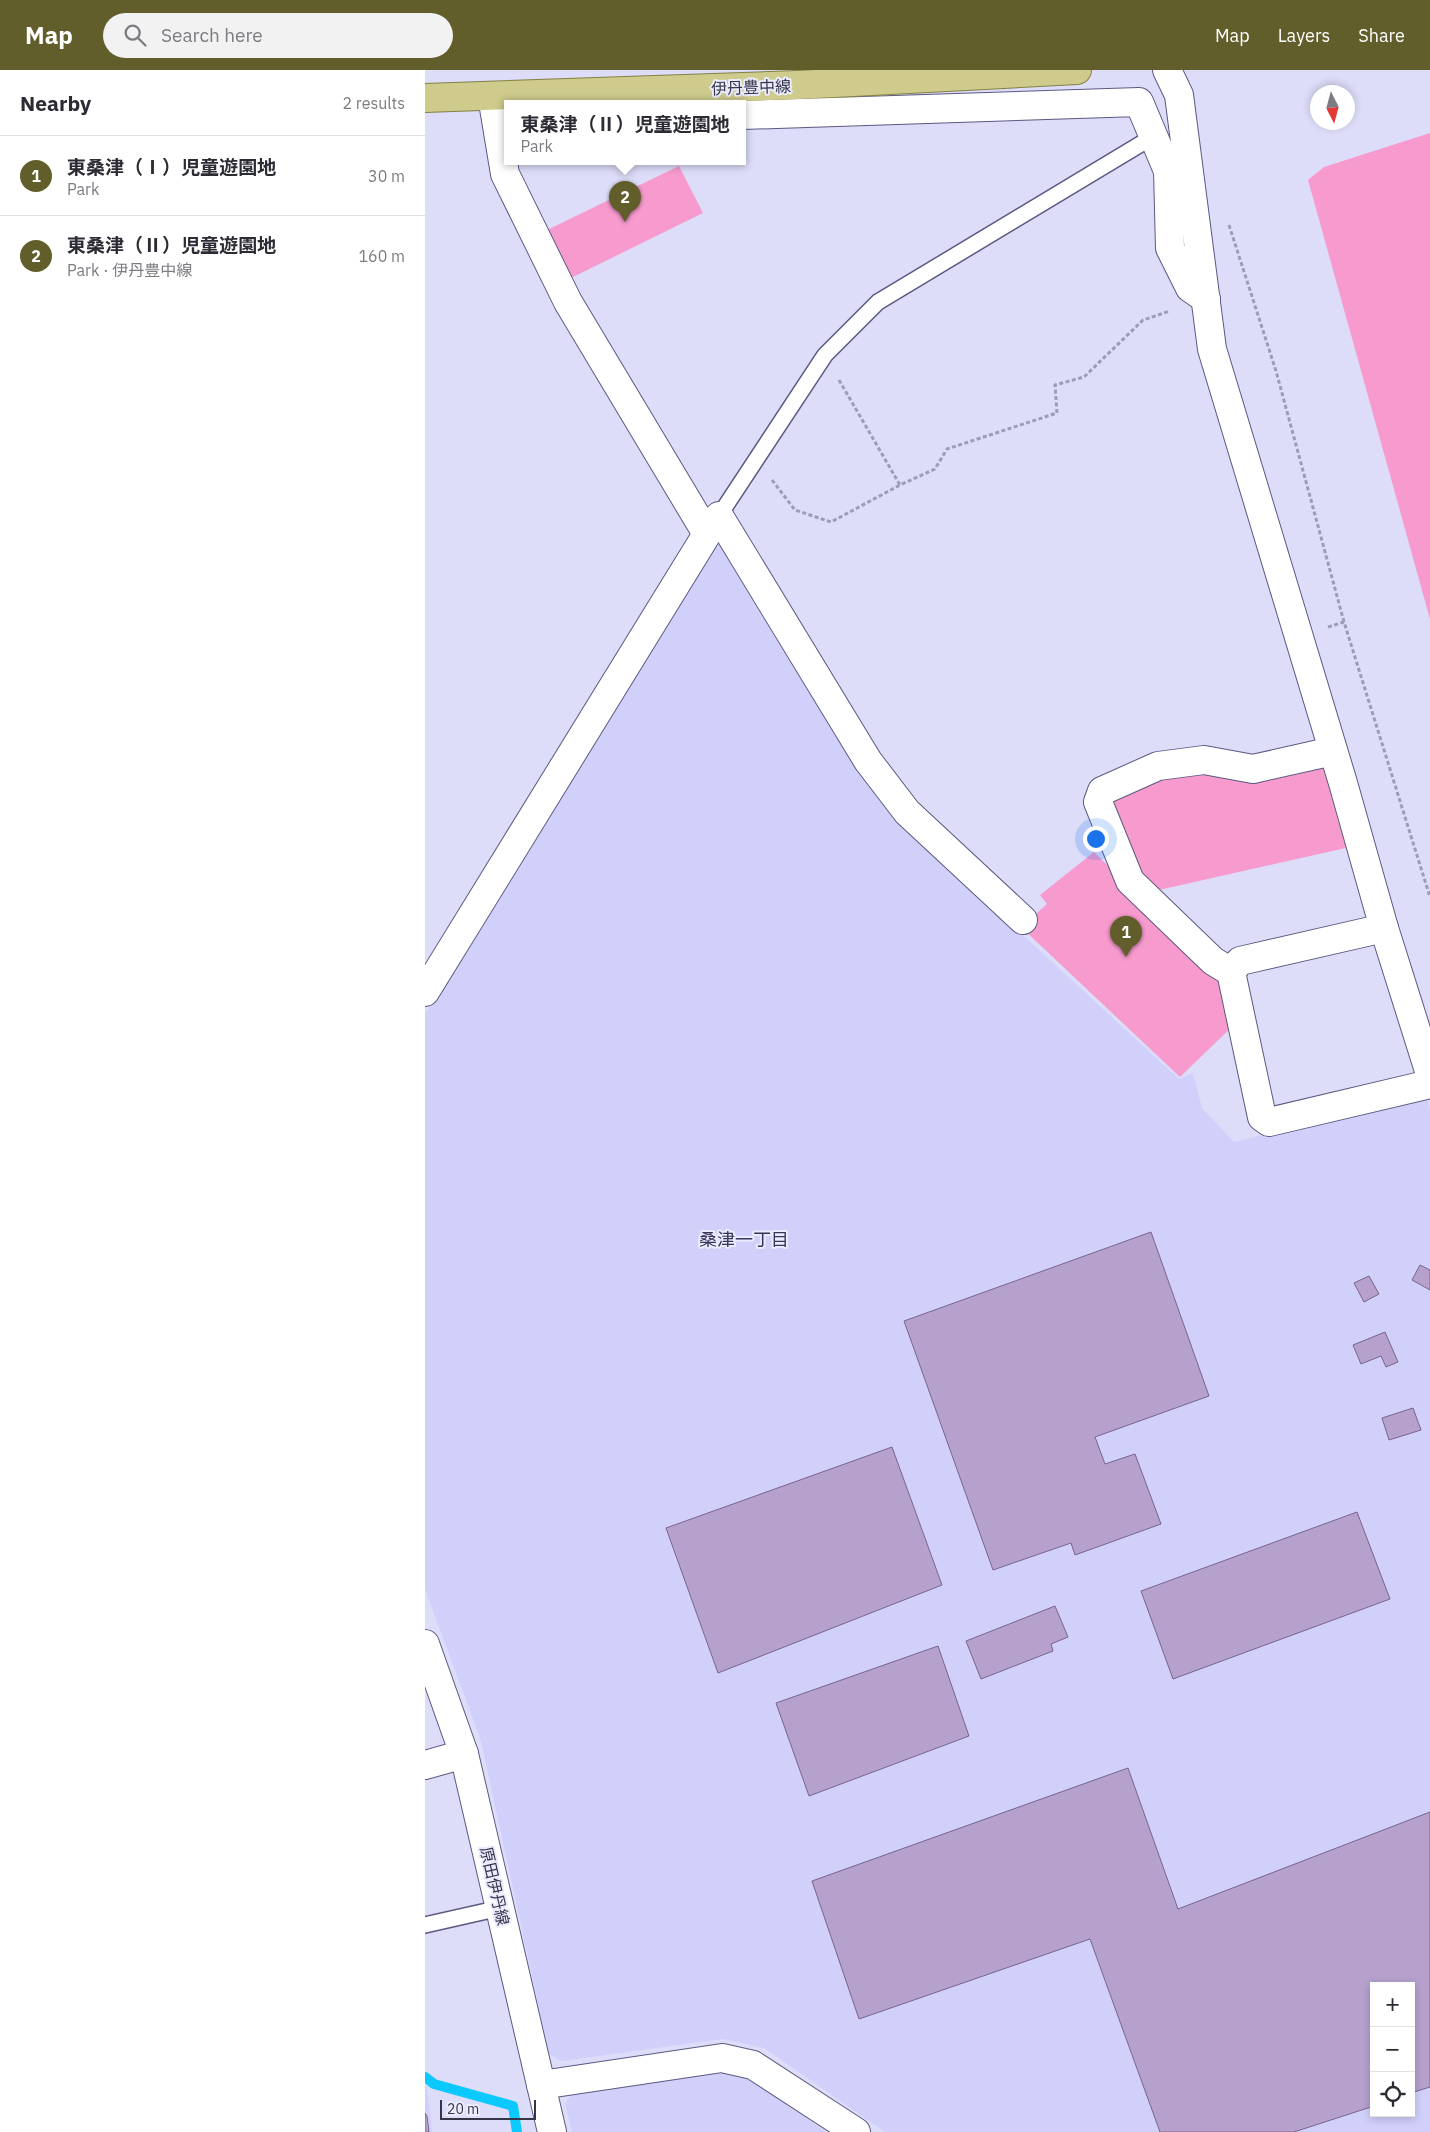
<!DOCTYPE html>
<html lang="en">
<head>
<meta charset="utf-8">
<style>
	body { margin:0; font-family:"IBM Plex Sans","Noto Sans JP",sans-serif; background:#f2f2f3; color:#2b2b33 }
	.controls { position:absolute; right:15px; bottom:15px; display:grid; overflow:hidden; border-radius:0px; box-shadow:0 2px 8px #0003 }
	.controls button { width:45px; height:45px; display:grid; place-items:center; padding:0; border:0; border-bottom:1px solid #e1e1e2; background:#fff; color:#2b2b33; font:25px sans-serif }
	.compass { position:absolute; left:885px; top:15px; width:45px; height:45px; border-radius:50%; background:#fff; box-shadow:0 2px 8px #0003; rotate:174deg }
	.scale { position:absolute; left:15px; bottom:12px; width:96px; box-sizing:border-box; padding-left:5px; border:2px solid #353547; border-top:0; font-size:14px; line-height:18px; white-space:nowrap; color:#353547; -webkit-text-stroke:4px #ebebff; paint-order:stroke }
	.you { position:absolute; left:670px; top:768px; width:18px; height:18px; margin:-12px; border:4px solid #fff; border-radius:50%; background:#1a73e8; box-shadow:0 0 0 8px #1a73e833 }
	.badge { display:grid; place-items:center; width:32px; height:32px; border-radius:50%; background:#615e2b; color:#fff; font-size:16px; font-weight:700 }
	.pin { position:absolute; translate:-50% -41px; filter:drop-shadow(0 1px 2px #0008) }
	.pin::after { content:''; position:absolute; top:26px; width:18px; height:15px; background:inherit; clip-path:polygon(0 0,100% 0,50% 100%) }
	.popup { position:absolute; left:79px; top:30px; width:242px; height:65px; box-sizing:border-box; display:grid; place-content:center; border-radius:0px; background:#fff; filter:drop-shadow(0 1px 4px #0005); font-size:16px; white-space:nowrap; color:#7c7c81 }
	.popup b { font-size:19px; color:#2b2b33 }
	.popup::after { content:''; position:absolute; left:50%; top:100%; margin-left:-10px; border:10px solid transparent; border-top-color:#fff }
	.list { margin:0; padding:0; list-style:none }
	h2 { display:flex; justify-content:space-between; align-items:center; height:65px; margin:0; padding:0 20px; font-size:21px }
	h2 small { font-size:16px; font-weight:400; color:#7c7c81 }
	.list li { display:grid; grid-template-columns:32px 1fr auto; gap:15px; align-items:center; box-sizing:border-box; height:80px; padding:0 20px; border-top:1px solid #e1e1e2 }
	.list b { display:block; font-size:19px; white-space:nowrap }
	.list p { margin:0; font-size:16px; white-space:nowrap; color:#7c7c81 }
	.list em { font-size:16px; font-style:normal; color:#7c7c81 }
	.icon { flex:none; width:28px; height:28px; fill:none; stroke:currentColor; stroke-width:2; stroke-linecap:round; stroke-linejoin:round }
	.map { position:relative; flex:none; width:1005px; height:2062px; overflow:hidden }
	header { display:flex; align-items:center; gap:30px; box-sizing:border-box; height:70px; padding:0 25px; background:#615e2b; color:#fff }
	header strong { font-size:24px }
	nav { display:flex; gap:28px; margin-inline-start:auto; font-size:18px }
	.search { width:350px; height:45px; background:#f2f2f3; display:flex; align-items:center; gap:12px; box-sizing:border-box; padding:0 18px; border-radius:28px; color:#7c7c81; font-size:19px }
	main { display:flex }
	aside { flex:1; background:#fff }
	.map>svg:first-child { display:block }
	.built { fill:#d0d0fb; fill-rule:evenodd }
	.green { fill:#f79ace }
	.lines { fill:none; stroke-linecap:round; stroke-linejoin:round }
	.stream { stroke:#0bc8fd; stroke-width:10 }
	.building { fill:#b5a1cc; stroke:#78658d }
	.service-casing { stroke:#5b5981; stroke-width:18 }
	.minor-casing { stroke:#5b5981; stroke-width:30 }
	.tertiary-casing { stroke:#5b5981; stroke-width:30 }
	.primary-casing { stroke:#848042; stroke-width:30 }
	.path { stroke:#9c9cb5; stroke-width:3; stroke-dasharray:4 2.5; stroke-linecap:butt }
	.service { stroke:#fff; stroke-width:15 }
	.minor { stroke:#fff; stroke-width:28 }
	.tertiary { stroke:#fff; stroke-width:28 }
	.primary { stroke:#cecb8c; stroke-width:28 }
	.labels { text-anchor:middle; stroke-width:4; stroke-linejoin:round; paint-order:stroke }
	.street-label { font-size:16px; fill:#353547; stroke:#ebebff }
	.neighbourhood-label { font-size:18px; fill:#37345a; stroke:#ebebff }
</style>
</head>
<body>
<header>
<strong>Map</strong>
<div class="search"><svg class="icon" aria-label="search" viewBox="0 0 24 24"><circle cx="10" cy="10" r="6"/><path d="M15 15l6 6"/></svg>Search here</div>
<nav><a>Map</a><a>Layers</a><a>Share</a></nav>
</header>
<main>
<aside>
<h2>Nearby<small>2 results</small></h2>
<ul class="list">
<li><span class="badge">1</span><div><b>東桑津（Ⅰ）児童遊園地</b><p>Park</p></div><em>30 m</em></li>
<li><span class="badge">2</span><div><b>東桑津（Ⅱ）児童遊園地</b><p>Park · 伊丹豊中線</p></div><em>160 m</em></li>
</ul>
</aside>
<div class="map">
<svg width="1005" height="2062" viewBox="0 0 1005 2062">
	<rect width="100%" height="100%" fill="#ddddfa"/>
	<g class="built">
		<path d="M291,472h8l214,315 241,222 14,-6 9,35 32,34 192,-47 4,15v1022h-545l-121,-84 -41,-9 -161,22 -13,-7 -68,-313 -56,-152v-577l4,-3zM949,1916h37v127h-37z"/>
		<path d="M306,2002l16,4 79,56h-254l-7,-29 9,-11z"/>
		<path d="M0,2015l2,2 5,45h-7z"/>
	</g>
	<g class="green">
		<path d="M1005,63v486l-122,-439 16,-13z"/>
		<path d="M254,96l24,47 -132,65 -24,-48z"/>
		<path d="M897,692l24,86 -187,42 -26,-19 -22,-77 43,-20z"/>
		<path d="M669,782l136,134 7,36 -57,55 -159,-150 26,-23 -7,-9z"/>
	</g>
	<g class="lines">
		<path class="stream" d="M0,2007l9,7 79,22 4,26"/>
	</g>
	<g class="building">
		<path d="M726,1162l58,164 -114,41 10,27 30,-10 26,70 -86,31 -4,-12 -78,27 -89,-249z"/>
		<path d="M995,1195l10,5v20l-18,-10z"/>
		<path d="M944,1206l10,18 -15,8 -10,-19z"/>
		<path d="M960,1262l13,30 -12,5 -5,-11 -20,8 -8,-19z"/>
		<path d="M988,1338l8,22 -32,10 -7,-22z"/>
		<path d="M467,1377l50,138 -224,88 -52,-145z"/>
		<path d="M932,1442l33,87 -217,80 -32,-88z"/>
		<path d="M630,1536l13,31 -17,7 2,7 -72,28 -15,-38z"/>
		<path d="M513,1576l31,90 -160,60 -33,-93z"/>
		<path d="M703,1698l50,141 252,-97v275l-19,6v-107h-37v120l-80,26h-134l-70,-193 -231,80 -47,-138z"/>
		<path d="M0,2043l2,3 2,16h-4z"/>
	</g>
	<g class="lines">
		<g class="service-casing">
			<g id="service">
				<path d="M290,452l110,-167 53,-53 276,-166"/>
				<path d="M0,1855l75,-17"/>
			</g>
		</g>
		<g class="minor-casing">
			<g id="minor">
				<path d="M742,0l12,25 33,254 131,434 41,145 46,146"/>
				<path d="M318,45l396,-13 29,69 2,77 20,40 16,11"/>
				<path d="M294,446l149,245 39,51 116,108"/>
				<path d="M959,858l-144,33 -9,11 31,145 7,5 161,-38"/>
				<path d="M806,902l-18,-11 -83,-80 -32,-79 4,-11 56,-25 46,-6 49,9 80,-18"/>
				<path d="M0,922l282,-458 -139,-232 -63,-128 -13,-78"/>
				<path d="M0,1695l39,-11"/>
				<path d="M116,2015l181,-27 31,7 103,67"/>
			</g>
		</g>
		<g class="tertiary-casing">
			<path id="tertiary" d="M0,1574l39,110 88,378"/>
		</g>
		<g class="primary-casing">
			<path id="primary" d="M0,28l372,-13 280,-15"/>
		</g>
		<g class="path">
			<path d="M804,155l47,146 68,251 86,275"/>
			<path d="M414,310l61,105 35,-16 12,-20 110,-36 -2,-28 29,-8 59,-57 27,-9"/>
			<path d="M347,410l23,30 36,12 69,-37"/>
			<path d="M903,557l16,-5"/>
		</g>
		<use href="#service" class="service"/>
		<use href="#minor" class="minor"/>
		<use href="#tertiary" class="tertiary"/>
		<use href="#primary" class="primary"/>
	</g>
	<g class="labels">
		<g class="street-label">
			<text transform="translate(326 17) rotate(-2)" y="6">伊丹豊中線</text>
			<text transform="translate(70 1816) rotate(77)" y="6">原田伊丹線</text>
		</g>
		<g class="neighbourhood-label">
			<text x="319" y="1176">桑津一丁目</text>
		</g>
	</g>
</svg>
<div class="controls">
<button>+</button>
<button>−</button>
<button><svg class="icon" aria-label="locate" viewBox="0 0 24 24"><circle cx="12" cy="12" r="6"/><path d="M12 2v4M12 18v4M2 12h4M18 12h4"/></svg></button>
</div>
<svg class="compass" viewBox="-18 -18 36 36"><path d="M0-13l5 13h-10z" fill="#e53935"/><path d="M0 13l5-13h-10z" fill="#7c7c81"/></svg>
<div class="scale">20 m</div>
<div class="you"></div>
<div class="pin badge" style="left:701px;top:887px">1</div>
<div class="pin badge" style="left:200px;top:152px">2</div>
<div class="popup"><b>東桑津（Ⅱ）児童遊園地</b>Park</div>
</div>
</main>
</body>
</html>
